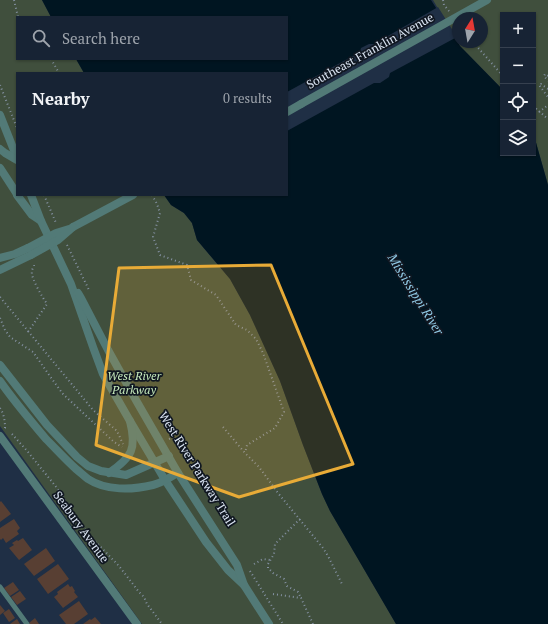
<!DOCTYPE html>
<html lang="en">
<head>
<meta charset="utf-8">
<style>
	body { margin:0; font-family:"PT Serif",serif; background:#242f40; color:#f1f3f6 }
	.controls { position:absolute; right:12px; top:12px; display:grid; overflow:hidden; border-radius:0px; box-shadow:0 1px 3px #0004 }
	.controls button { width:36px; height:36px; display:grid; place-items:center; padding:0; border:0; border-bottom:1px solid #36404f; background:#172334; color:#f1f3f6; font:20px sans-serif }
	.compass { position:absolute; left:452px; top:12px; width:36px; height:36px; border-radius:50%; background:#172334; box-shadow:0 1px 3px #0004; rotate:11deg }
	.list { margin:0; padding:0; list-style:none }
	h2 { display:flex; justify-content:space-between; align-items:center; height:52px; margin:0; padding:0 16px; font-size:17px }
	h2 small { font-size:13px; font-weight:400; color:#9ea4ac }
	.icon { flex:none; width:22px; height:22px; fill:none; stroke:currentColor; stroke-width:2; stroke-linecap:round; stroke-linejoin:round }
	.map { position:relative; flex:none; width:548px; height:624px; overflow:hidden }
	.search { position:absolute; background:#172334; box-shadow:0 1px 3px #0004; left:16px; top:16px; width:272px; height:44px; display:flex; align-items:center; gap:10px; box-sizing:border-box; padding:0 14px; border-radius:0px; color:#9ea4ac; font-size:15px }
	.panel { position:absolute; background:#172334; box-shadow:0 1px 3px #0004; left:16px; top:72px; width:272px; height:124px; border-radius:0px }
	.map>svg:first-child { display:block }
	.green { fill:#404f3d; fill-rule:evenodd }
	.water { fill:#001521 }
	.pier { fill:#1f2f45 }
	.building { fill:#583f33 }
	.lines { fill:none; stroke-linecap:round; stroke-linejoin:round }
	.path { stroke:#8491a2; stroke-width:2; stroke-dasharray:1 3; stroke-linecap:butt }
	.service { stroke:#527a77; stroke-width:5 }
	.minor { stroke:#527a77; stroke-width:8 }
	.tertiary { stroke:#527a77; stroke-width:8 }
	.tertiary-bridge { stroke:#527a77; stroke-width:8 }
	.marked { fill:#e8ab37; fill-opacity:0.2; stroke:#e8ab37; stroke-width:3; stroke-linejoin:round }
	.labels { text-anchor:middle; stroke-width:3.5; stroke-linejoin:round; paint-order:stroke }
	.street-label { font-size:12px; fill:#dce6f4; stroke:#101721 }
	.park-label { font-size:12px; font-style:italic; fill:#c4e7ba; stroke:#101721 }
	.water-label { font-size:13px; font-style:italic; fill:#91cae6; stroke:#101721 }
</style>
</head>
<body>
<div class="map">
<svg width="548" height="624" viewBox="0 0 548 624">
	<rect width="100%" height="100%" fill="#1f2f45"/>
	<g class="green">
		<path d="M0,0h42l9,17h-34v42h59l8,14h-67v122h147l7,10 13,8 8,10 5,17 33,39 20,36 30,66 23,64 19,49 8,17 66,113h-254l-142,-198z"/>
		<path d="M433,0h115v277v-92l-15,-53v-117h-30v75l-43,-44zM458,18h24v24h-24z"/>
	</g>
	<path class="water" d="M42,0h389l29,46 43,44v63h30v-21l15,53v439h-152l-66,-113 -8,-17 -19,-49 -23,-64 -30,-66 -20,-36 -33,-39 -5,-17 -8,-10 -13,-8 -7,-10h123v-122h-203l-8,-14h211v-42h-236z"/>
	<path class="pier" d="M438,7l19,30 -67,36 -1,4 -9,6h-6l-87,48v-39l73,-40 1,-4 8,-4h5z"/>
	<g class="building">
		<path d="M1,501l10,13 -11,8v-20z"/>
		<path d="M14,519l6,9 -3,3 2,3 -13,9 -3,-5 -2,2 -1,-1v-11z"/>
		<path d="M23,538l9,12 -13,10 -10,-12 5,-3 -2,-2 5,-3 1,1z"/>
		<path d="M46,548l9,13 -21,15 -10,-12z"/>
		<path d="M58,564l11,15 -21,15 -11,-15z"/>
		<path d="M13,582l6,8 -9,6 -6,-8z"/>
		<path d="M68,584l2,3 2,-1 3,5 -1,1 4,5 -15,11 -9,-11 4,-3 -1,-2z"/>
		<path d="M20,591l6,8 -9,6 -6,-8z"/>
		<path d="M79,601l9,13 -14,10h-8l-7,-9z"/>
		<path d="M0,605l5,6 -5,4z"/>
		<path d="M9,609l6,9 -6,4 -6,-9z"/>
		<path d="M95,617l6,7h-18l7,-5 1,1z"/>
		<path d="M35,618l4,6h-9l-1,-1z"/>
		<path d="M17,619l3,5h-10z"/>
	</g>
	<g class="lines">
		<g class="path">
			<path d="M14,0l4,17"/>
			<path d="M443,0l1,5 5,6"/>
			<path d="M473,42l30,34"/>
			<path d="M51,59l8,14"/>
			<path d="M548,76l-3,-2 -1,2 4,5"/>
			<path d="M0,85l17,43"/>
			<path d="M548,89l-7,-5 -2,1 9,12"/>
			<path d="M533,106l15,13"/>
			<path d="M539,112l9,-7"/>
			<path d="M44,195l12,28"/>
			<path d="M152,195l5,9 3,9 -7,24 7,18 27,10 4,15 25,15 20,30 11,5 9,9 7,14 21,59 -9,16 -28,17 -2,8"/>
			<path d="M67,245l22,45"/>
			<path d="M0,297l93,113 24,21 6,13"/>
			<path d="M0,318l5,12 5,7 23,15 19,27 11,15 51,48 8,5"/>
			<path d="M28,332l19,-28c-4,-6 -17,-27 -15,-33 0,-2 2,-4 2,-6"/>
			<path d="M0,408c4,6 5,13 5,20l-1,1"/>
			<path d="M223,427l22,26 14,14 19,26 45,55 5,8 14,28"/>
			<path d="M12,434l16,18 29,36 22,34 14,17 26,27 20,26 5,5 3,7 15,20"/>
			<path d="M169,439l5,-2"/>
			<path d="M300,519l-25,25 -1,10 -6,10v4l5,5 11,6 3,7 11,6 3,6"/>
			<path d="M254,564l9,-5 7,1"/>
			<path d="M250,571l33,53"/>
			<path d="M273,594l28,4 12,26"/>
		</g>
		<path class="service" d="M0,587l27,37"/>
		<g class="minor">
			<path d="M0,115l17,43"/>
			<path d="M0,149l5,4 12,7"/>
			<path d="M0,168l17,26"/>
			<path d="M17,195l15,20 9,6"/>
			<path d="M31,195l10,26 30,63 22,63 10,27 27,47 35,59 41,62 22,28 16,15"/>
			<path d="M78,293l3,5 27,52 29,52 41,71 59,92 7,20 25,39"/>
			<path d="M0,436l137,188"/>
		</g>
		<g class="tertiary">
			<path d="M287,112l14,-8"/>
			<path d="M73,227l60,-32"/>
			<path d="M0,258l15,-4 13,-6"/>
			<path d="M0,270l31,-15"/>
			<path d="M0,365l47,60 30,32 11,9 13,5 25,4 43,-19"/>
			<path d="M0,381c14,20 30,39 46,58 10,10 19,20 30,30 4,3 8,7 12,10 18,12 44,11 65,6 9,-2 17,-8 25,-12"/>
			<path d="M109,473c23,-16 28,-24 21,-52"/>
		</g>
		<g class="tertiary-bridge">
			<path d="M301,104l186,-104"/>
			<path d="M28,248l28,-15 13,-4"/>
			<path d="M31,255l27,-15 15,-13"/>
		</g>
	</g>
	<path class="marked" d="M271,265l82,199 -114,33 -143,-52 23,-177z"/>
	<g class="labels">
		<g class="street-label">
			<text transform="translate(370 51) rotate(-29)" y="4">Southeast Franklin Avenue</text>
			<text transform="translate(197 469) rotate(58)" y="4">West River Parkway Trail</text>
			<text transform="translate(81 527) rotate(54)" y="4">Seabury Avenue</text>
		</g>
		<g class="park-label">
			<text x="134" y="380">West River<tspan x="134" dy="14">Parkway</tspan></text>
		</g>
		<g class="water-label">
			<text transform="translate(416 294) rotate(58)" y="5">Mississippi River</text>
		</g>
	</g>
</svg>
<div class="controls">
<button>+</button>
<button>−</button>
<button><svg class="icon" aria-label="locate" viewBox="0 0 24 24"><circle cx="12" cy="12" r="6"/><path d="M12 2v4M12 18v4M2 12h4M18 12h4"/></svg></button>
<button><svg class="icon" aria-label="layers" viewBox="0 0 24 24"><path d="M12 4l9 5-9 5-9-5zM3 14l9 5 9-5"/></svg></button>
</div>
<svg class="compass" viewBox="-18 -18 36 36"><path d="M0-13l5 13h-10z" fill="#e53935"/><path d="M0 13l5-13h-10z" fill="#9ea4ac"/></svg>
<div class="search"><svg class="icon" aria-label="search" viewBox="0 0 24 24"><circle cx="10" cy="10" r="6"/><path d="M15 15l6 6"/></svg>Search here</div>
<section class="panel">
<h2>Nearby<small>0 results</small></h2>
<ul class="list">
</ul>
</section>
</div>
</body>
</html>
